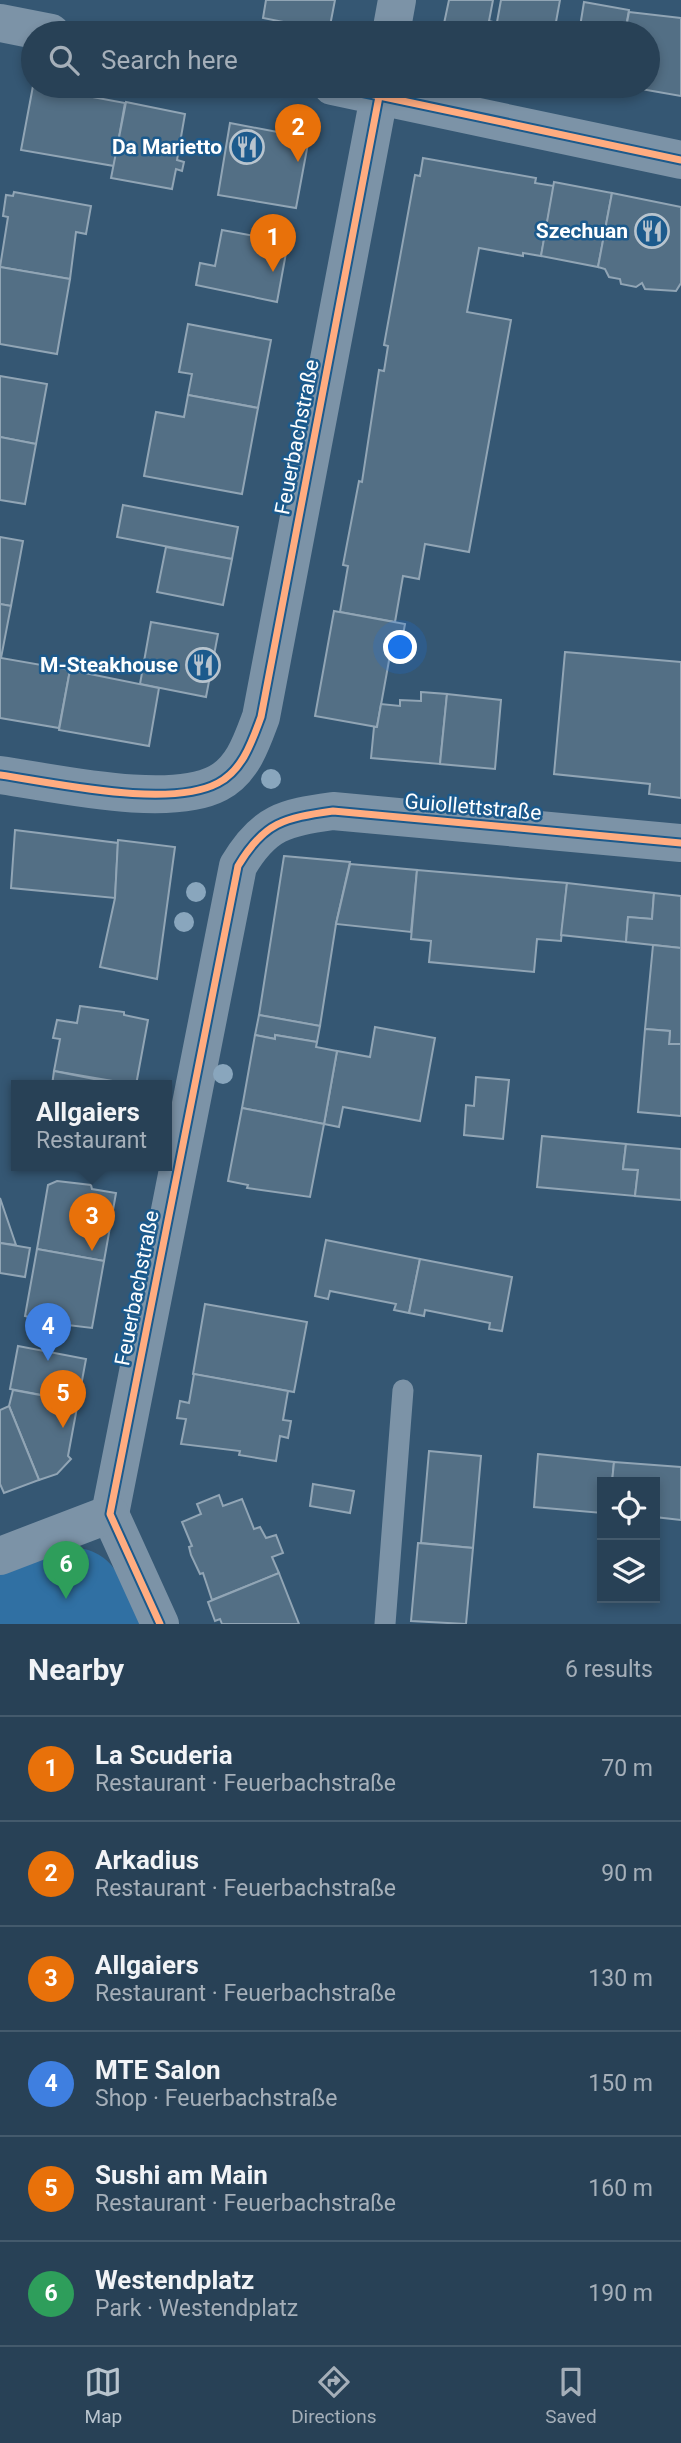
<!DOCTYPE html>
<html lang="en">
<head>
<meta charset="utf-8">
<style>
	body { margin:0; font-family:Roboto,sans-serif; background:#30485c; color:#f1f3f6 }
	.controls { position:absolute; right:21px; bottom:21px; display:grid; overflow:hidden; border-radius:0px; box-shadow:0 4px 10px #0003 }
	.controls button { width:63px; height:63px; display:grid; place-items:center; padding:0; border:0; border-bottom:2px solid #445a6c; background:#284156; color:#f1f3f6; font:35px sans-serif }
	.you { position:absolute; left:401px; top:648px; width:24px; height:24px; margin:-18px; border:5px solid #fff; border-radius:50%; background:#1a73e8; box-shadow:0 0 0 10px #1a73e833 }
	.badge { display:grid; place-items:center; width:46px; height:46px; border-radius:50%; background:#b8c4ce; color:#fff; font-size:23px; font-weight:700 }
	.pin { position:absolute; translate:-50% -58px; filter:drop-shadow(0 2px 4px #0008) }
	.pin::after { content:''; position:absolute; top:37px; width:24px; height:21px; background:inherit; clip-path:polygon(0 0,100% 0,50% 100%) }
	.popup { position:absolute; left:11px; top:1080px; width:161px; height:91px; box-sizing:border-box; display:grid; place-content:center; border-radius:0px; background:#284156; filter:drop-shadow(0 2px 5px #0005); font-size:23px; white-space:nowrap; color:#a5afb9 }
	.popup b { font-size:26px; color:#f1f3f6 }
	.popup::after { content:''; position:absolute; left:50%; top:100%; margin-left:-14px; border:14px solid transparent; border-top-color:#284156 }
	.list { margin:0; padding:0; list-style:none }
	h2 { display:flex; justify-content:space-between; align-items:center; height:91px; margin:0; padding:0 28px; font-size:30px }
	h2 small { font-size:23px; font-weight:400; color:#a5afb9 }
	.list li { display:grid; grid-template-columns:46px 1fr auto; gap:21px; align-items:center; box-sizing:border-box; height:105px; padding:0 28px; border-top:2px solid #445a6c }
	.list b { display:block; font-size:26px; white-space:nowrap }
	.list p { margin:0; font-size:23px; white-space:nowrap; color:#a5afb9 }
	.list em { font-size:23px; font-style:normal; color:#a5afb9 }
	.icon { flex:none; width:38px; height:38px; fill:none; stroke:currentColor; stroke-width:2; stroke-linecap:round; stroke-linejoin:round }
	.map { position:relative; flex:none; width:681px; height:1624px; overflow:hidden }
	.search { position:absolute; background:#284156; box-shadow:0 4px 10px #0003; left:21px; right:21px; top:21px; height:77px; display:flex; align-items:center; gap:18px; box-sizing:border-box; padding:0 24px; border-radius:38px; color:#a5afb9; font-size:26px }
	.sheet { height:721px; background:#284156 }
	nav { display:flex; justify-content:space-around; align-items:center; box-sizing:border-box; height:98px; border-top:2px solid #445a6c; background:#284156; font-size:19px; color:#a5afb9 }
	nav a { display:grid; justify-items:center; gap:4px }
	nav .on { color:#b8c4ce }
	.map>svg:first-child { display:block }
	.green { fill:#3070a3 }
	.building { fill:#536f85; stroke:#91a5b5; stroke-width:2 }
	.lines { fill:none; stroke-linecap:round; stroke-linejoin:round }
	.service { stroke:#7c93a7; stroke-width:21 }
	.minor { stroke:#7c93a7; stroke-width:38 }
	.cycleway-casing { stroke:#1c5a8c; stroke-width:11 }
	.cycleway { stroke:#ffac80; stroke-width:7 }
	.tree { fill:#89a6bd }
	.labels { text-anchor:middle; stroke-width:5; stroke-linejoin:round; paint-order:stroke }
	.poi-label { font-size:21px; font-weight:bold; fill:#fff; stroke:#1c5a8c; text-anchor:end }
	.street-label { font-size:21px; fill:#fff; stroke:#1c5a8c }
</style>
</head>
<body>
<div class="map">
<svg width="681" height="1624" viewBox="0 0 681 1624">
	<rect width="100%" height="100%" fill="#355773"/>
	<path class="green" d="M69,1547c49,2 54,39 73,77h-142v-53z"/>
	<g class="building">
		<path d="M266,0h69l-6,31 -66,-13z"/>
		<path d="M449,0h44l-4,21 8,2 -2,10h-53z"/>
		<path d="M501,0h59l-6,33h-59z"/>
		<path d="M584,2l45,8 -4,23h-51h5z"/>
		<path d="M629,12l52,6v78l-57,-10h24v-53h-23z"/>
		<path d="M33,86l92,17 -11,63 -93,-16z"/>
		<path d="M126,102l59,12 -8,46 7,2 -2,9 -6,-2 -4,20 -61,-11z"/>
		<path d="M230,123l79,15 -13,70 -78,-13z"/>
		<path d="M423,158l113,20 -1,5 19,3 -13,70 -18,-3v3l-44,-8 -12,64 44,8 -42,232 -44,-8 -6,35 -16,-3 -8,46 -55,-10 8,-46 -5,-1 16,-84 3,1 17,-112 5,1 4,-25 -4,-1 31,-170 5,1z"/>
		<path d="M554,182l58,11 -14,74 -57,-11z"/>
		<path d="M14,192l77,14 -5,28 -10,-2 -6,47 -70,-12 8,-50 -5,-1 3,-21 7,1z"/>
		<path d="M612,193l69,14v76l-5,8 -31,-2 -3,-6 -6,4 -15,-3 -1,-5 -11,-2 -4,-8 -7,-2z"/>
		<path d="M222,230l66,12 -11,60 -81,-17 4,-22 15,3z"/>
		<path d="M0,267l70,12 -13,75 -57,-10z"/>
		<path d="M188,324l83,16 -13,68 -70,-13 4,-21 -13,-2z"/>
		<path d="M0,376l47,8 -11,60 -36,-7z"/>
		<path d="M188,395l70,13 -16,86 -98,-18 12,-64 28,5z"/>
		<path d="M0,437l36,7 -11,60 -25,-4z"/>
		<path d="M123,505l115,22 -6,32 -115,-22z"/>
		<path d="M0,537l23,4 -12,65 -11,-2z"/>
		<path d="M166,547l66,12 -9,46 -66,-13z"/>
		<path d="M0,604l11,2 -10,52 69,12 -11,58 -59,-10z"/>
		<path d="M334,611l71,13 -4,22 -9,-2 -15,83 -62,-11z"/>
		<path d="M151,622l67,12 -12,63 -66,-13z"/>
		<path d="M565,652l116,10v136l-32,-4 1,-10 -96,-10z"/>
		<path d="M70,670l89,18 -10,58 -90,-16z"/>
		<path d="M421,692l26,2 -7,70 -69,-6 3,-31h3l4,-23 19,2v-6l21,1z"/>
		<path d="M447,694l54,6 -6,69 -55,-5z"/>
		<path d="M15,830l103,13 -3,55 -104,-10z"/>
		<path d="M118,840l57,7 -18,132 -57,-12 15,-69z"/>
		<path d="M284,856l66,6 -14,62 -16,102 -61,-11z"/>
		<path d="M350,864l67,6 -6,62 -75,-8z"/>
		<path d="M417,870l150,13 -6,58 -24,-2 -3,33 -105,-10 2,-21 -20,-2z"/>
		<path d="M567,883l87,10 -2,26 -24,-2 -2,25 -65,-7z"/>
		<path d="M654,893l27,3v52l-55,-6 2,-25 24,2z"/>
		<path d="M653,945l28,3v96h-12l1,-13 -25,-2z"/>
		<path d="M80,1006l44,6v3l24,5 -12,65 -82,-14 6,-32 -7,-1 4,-18 20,3z"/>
		<path d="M259,1015l61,11 -3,16 -42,-7v4l-20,-4z"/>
		<path d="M375,1027l60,11 -15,83 -77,-14 -4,20 -15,-3 13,-73 33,6z"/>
		<path d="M645,1029l25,2 -1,13h12v72l-43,-4z"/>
		<path d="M255,1035l20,4v-4l42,7 -1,5 21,4 -13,73 -82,-16z"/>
		<path d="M54,1071l70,14h-72z"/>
		<path d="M476,1077l33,3 -6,59 -39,-4 2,-30 8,1z"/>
		<path d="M242,1108l82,16 -14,73 -63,-9 1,-3 -20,-4z"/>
		<path d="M542,1136l84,8 -3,25 15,1 -3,26 -98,-9z"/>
		<path d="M626,1144l55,5v51l-46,-4 3,-26 -15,-1z"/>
		<path d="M57,1181l34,4 1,4 24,4 -12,68 -67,-12 11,-64z"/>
		<path d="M0,1198l16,47 -16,-2z"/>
		<path d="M326,1240l94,19 -11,54 -15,-3 2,-6 -66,-13 -2,8 -13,-3z"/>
		<path d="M0,1243l30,5 -5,29 -25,-4z"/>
		<path d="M37,1249l67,12 -12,67 -41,-5 -26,-7z"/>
		<path d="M420,1259l92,18 -10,54 -13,-2 1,-6 -65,-13 -1,6 -15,-3z"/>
		<path d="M205,1304l102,18 -13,70 -101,-18z"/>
		<path d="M18,1346l68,13 -8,43 -68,-13z"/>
		<path d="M194,1374l94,17 -5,29 8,1 -3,17 -8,-2 -4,25 -37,-6 1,-4 -59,-7 5,-25 -9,-1 3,-17 9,2z"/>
		<path d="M13,1390l65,12 -10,54 3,3 -14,15 -18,6 -30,-74z"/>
		<path d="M9,1406l30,74 -35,13 -4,-9v-74z"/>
		<path d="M429,1451l52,5 -8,92 -52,-5z"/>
		<path d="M538,1454l76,8 -2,20h-10v31l-68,-6z"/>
		<path d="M614,1462l67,5v53l-26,-3v-35h-43z"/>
		<path d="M313,1484l41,7 -4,22 -40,-7z"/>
		<path d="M219,1495l4,11 19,-7 12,30 6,-2 6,11 10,-3 7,18 -11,4 7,16 -67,27 -9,-27 -3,1 -9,-19 -2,-8 3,-1 -10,-24 19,-8 -4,-10z"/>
		<path d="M418,1543l55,5 -7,76 -55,-3z"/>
		<path d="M279,1573l20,51h-77l-2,-5 -5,2 -7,-19z"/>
	</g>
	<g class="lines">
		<path class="service" d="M385,1624l18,-234"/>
		<g class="minor">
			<path d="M0,23l51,10"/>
			<path d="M391,33l6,-33"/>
			<path d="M332,86l349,74"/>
			<path d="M0,775c56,8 169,34 218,8 25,-13 34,-42 43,-66l120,-631"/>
			<path d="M110,1514l128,-648c26,-44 46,-48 95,-55l348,32"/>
			<path d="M110,1514l50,110"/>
			<path d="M0,1556l110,-42"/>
		</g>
		<g class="cycleway-casing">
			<g id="cycleway">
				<path d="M332,86l349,74"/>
				<path d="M0,775c56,8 169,34 218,8 25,-13 34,-42 43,-66l120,-631"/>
				<path d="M160,1624l-50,-110 128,-648c26,-44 46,-48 95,-55l348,32"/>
			</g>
		</g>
		<use href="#cycleway" class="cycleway"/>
	</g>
	<g class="tree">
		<circle cx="271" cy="779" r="10"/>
		<circle cx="196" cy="892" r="10"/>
		<circle cx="184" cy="922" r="10"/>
		<circle cx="223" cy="1074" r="10"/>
	</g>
	<defs>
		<g id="restaurant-ring" transform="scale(1.75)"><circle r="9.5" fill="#1c5a8c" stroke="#b8c4ce" stroke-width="1.5"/><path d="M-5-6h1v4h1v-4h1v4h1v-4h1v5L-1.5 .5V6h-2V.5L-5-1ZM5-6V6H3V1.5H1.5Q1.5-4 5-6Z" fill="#b8c4ce"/></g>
	</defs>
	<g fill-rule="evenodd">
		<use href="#restaurant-ring" x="247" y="147"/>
		<use href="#restaurant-ring" x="652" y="231"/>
		<use href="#restaurant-ring" x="203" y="665"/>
	</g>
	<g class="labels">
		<g class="poi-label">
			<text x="222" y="154">Da Marietto</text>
			<text x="628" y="238">Szechuan</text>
			<text x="178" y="672">M-Steakhouse</text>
		</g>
		<g class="street-label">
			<text transform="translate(297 437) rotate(-79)" y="7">Feuerbachstraße</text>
			<text transform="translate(473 807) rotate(5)" y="7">Guiollettstraße</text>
			<text transform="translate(137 1288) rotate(-79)" y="7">Feuerbachstraße</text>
		</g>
	</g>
</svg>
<div class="controls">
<button><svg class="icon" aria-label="locate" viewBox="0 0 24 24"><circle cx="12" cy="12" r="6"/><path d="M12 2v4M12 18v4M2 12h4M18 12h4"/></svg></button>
<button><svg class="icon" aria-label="layers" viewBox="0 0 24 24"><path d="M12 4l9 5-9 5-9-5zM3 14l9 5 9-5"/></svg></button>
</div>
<div class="you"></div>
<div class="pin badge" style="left:273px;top:272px;background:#e8710a">1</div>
<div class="pin badge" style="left:298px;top:162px;background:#e8710a">2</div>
<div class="pin badge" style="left:92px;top:1251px;background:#e8710a">3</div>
<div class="popup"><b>Allgaiers</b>Restaurant</div>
<div class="pin badge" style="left:48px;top:1361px;background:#3f7fe0">4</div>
<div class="pin badge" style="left:63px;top:1428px;background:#e8710a">5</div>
<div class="pin badge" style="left:66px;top:1599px;background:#2e9e5b">6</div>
<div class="search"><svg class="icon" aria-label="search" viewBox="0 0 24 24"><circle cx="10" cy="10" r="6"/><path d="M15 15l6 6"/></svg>Search here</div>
</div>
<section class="sheet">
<h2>Nearby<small>6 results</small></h2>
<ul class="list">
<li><span class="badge" style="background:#e8710a">1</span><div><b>La Scuderia</b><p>Restaurant · Feuerbachstraße</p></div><em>70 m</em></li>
<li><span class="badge" style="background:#e8710a">2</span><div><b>Arkadius</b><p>Restaurant · Feuerbachstraße</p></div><em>90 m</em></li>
<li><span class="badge" style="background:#e8710a">3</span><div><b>Allgaiers</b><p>Restaurant · Feuerbachstraße</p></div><em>130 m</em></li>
<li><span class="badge" style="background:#3f7fe0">4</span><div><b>MTE Salon</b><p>Shop · Feuerbachstraße</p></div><em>150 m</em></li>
<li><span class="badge" style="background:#e8710a">5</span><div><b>Sushi am Main</b><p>Restaurant · Feuerbachstraße</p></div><em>160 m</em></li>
<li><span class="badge" style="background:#2e9e5b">6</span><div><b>Westendplatz</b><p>Park · Westendplatz</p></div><em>190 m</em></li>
</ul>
</section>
<nav>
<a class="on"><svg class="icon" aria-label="map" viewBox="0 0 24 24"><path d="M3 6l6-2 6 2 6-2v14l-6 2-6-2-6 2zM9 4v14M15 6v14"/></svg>Map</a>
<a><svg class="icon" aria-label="directions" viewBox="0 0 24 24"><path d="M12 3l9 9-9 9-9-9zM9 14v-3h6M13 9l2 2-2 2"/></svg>Directions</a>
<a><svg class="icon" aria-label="saved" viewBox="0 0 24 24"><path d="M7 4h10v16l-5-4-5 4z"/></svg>Saved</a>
</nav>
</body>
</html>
